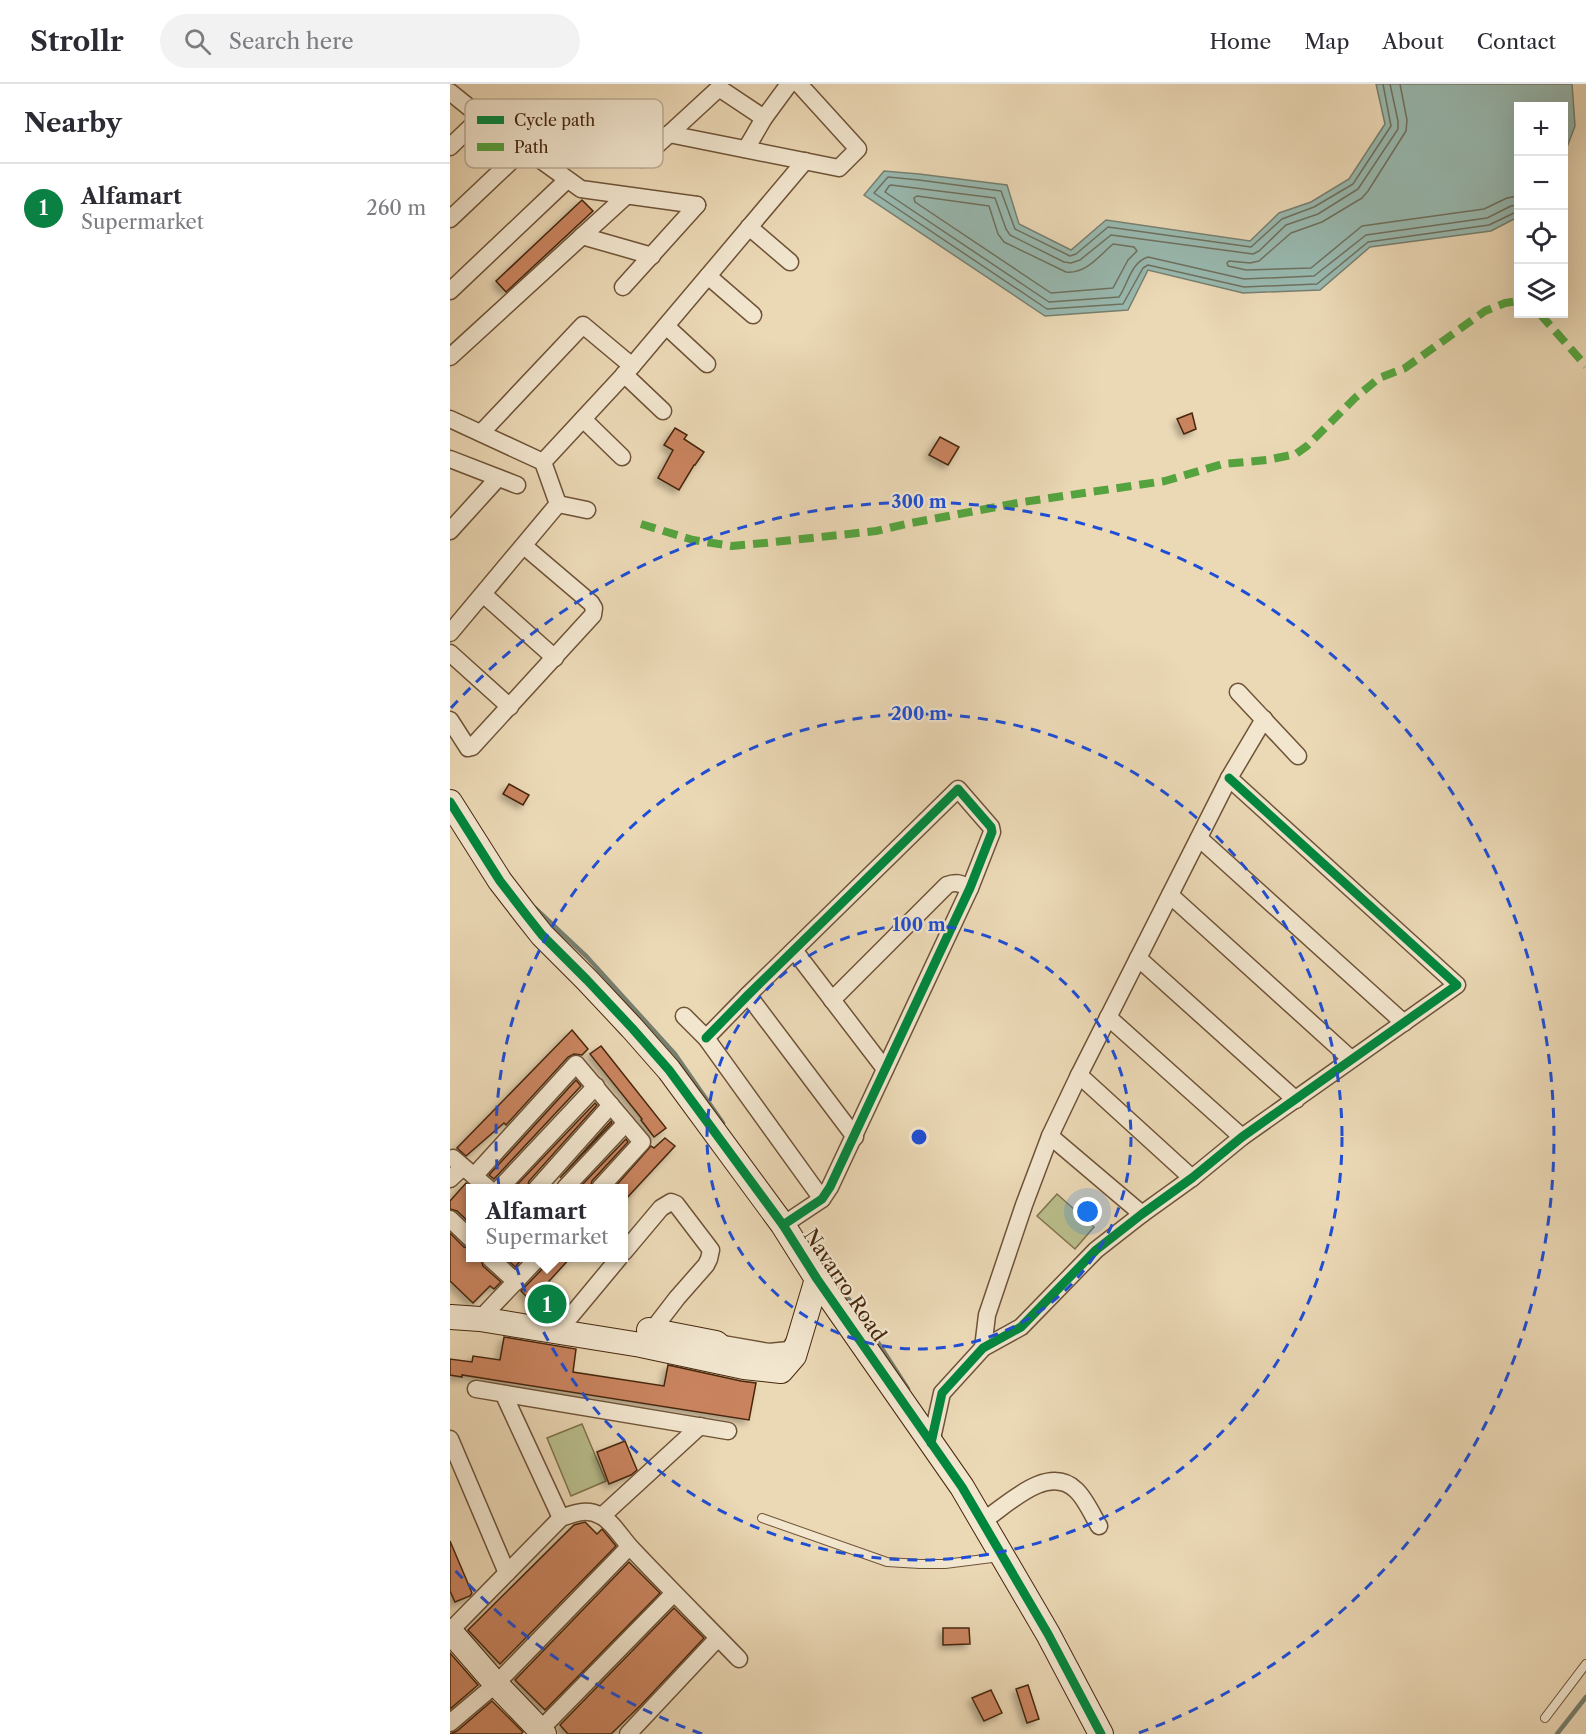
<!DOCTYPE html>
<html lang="en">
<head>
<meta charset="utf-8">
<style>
	body { margin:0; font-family:"Libre Caslon Text",serif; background:#f2f2f3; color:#2b2b33 }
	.controls { position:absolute; right:18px; top:18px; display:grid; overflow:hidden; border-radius:0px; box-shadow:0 6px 24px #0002 }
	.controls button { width:54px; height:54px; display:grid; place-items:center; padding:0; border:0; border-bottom:2px solid #e1e1e2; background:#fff; color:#2b2b33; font:30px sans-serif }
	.you { position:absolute; left:638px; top:1128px; width:21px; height:21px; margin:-15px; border:4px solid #fff; border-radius:50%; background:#1a73e8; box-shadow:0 0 0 9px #1a73e833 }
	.badge { display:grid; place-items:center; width:39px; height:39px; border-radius:50%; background:#0b8043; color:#fff; font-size:20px; font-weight:700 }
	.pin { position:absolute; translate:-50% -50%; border:3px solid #fff; box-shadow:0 2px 6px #0006 }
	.popup { position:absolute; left:16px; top:1100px; width:162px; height:78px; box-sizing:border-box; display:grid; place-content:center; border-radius:0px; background:#fff; filter:drop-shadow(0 2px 4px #0005); font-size:20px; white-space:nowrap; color:#7c7c81 }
	.popup b { font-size:22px; color:#2b2b33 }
	.popup::after { content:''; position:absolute; left:50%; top:100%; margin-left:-12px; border:12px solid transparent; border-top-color:#fff }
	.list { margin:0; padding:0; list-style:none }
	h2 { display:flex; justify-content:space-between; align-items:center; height:78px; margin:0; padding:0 24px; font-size:26px }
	h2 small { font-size:20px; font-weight:400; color:#7c7c81 }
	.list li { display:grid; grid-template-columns:39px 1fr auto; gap:18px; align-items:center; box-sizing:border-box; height:90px; padding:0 24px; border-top:2px solid #e1e1e2 }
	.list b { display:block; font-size:22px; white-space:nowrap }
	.list p { margin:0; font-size:20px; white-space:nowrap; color:#7c7c81 }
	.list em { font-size:20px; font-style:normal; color:#7c7c81 }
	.icon { flex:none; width:33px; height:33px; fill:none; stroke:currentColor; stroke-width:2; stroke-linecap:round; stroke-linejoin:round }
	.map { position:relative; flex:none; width:1136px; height:1650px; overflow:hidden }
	header { display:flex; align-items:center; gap:36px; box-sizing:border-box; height:84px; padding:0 30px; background:#fff; border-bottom:2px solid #e1e1e2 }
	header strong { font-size:28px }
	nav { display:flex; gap:33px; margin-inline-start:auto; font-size:21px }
	.search { width:420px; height:54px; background:#f2f2f3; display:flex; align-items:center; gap:15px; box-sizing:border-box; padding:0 21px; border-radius:33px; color:#7c7c81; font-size:22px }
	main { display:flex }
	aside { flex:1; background:#fff }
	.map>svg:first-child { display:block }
	.green { fill:#b9be8c; stroke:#80724c; stroke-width:1.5 }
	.water { fill:#98b9b0; stroke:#777f6f; stroke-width:1.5 }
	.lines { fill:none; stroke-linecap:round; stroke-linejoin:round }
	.shore { stroke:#6f705e; stroke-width:1.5 }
	.stream { stroke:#777f6f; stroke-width:4.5 }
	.building { fill:#c9845e; stroke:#46270d; stroke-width:1.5; filter:url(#shadow) }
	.lane-casing { stroke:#6f5337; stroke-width:10 }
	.street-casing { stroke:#6f5337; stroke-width:19 }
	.secondary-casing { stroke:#46270d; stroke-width:26 }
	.lane { stroke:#f2e6cf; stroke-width:8 }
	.street { stroke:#f2e6cf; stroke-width:16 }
	.secondary { stroke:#f2e6cf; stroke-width:24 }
	.quiet { stroke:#55a33e; stroke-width:8; stroke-dasharray:15 8; stroke-linecap:butt }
	.cycleway-casing { stroke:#f2e6cf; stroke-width:13 }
	.cycleway { stroke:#00873e; stroke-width:9 }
	.ring { fill:none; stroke:#1d4ed8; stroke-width:3; stroke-dasharray:10 8 }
	.labels { text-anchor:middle; stroke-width:4.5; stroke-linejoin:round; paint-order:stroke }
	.street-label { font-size:20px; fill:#46270d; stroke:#f2e6cf }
	.key { fill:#f2e6cf; stroke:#bead95; stroke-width:1.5 }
	.key-label { font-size:16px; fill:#46270d }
	.centre { fill:#1d4ed8; stroke:#f2e6cf; stroke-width:3 }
	.ring-label { font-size:18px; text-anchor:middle; font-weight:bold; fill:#1d4ed8; stroke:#f2e6cf; stroke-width:4.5; stroke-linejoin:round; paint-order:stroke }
</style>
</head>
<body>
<header>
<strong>Strollr</strong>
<div class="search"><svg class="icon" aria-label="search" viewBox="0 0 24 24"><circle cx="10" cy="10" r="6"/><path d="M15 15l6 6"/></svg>Search here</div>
<nav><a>Home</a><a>Map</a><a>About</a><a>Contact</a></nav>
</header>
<main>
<aside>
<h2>Nearby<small></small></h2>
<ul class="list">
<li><span class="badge">1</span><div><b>Alfamart</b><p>Supermarket</p></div><em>260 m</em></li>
</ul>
</aside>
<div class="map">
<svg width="1136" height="1650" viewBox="0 0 1136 1650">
	<defs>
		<filter id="shadow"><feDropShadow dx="-4" dy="4" stdDeviation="3" flood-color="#0004"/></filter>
	</defs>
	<rect width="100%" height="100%" fill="#ebd8b5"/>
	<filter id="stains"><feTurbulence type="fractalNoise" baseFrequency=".00333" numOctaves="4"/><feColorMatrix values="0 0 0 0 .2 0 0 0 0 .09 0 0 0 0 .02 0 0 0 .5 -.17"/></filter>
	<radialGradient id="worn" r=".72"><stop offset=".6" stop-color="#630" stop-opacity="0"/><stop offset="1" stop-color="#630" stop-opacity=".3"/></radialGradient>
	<g class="green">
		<path d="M607,1110l37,33 -19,22 -38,-33z"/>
		<path d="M132,1340l24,57 -35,15 -24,-58z"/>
	</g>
	<path class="water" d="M926,0h196l3,42 -11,29v-49h-46v111l-27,14 -121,16 -50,43 -77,3 -95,-23 -20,40 -83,6 -181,-121 20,-24 35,3 88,11 12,39 52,26 35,-30 144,21 29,-28 32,-11 38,-23 36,-55z"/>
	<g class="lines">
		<g class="shore">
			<path d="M933,0l8,42 -38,58 -39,23 -32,12 -31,28 -143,-20 -32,27 -6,2 -55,-27 -14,-38 -82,-11 -31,-3 -14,16 173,116 76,-5 20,-36 5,-3 96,22 73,-3 51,-42 121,-17 25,-12 4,-1"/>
			<path d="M940,0l8,37v8l-40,60 -40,25 -32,11 -27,26 -6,3 -142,-19 -31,25 -9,3 -7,-1 -54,-27 -4,-6 -11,-31 -104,-13 -2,1 -4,6 164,110 70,-5c9,-13 12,-35 29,-40l96,22 70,-3 52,-41 121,-17 24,-12 7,-1"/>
			<path d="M950,0l7,36 -1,11 -38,60 -6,7 -40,24 -31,11 -32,28 -9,2 -21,-2 -2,2 1,3 18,4 65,-2 51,-42 122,-17 23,-11 11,-2"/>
			<path d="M467,112l72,10 9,28 6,8 62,30c20,2 33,-16 47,-28l21,3 3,4 -9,9 -15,28 -62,5 -136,-91 -1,-4z"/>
		</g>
		<g class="stream">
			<path d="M85,824l52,49 88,97 48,69"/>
			<path d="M359,1161l50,68 49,76"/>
			<path d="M1107,1650l29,-37"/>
		</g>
	</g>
	<g class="building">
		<path d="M132,116l11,11 -87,81 -10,-11z"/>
		<path d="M742,329l4,16 -12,5 -7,-15z"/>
		<path d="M225,344l12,7 -3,4 20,13 -9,13h-1l-15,25 -21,-12 15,-28 -9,-5z"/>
		<path d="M490,353l19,10 -11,18 -19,-10z"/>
		<path d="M59,700l20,11 -6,10 -20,-11z"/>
		<path d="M122,946l16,19 -6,6 -8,-1 -6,3 -62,68 -2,-2 -38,33 -9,-8z"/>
		<path d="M151,962l65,82 -12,9 -13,-17 1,-1 -52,-65z"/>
		<path d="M126,996l5,6 -87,93 -5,-4z"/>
		<path d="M145,1019l2,2 -68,76 -2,7h-13z"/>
		<path d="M161,1037l1,2 -52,55z"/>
		<path d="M215,1054l10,8 -51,55v-13h-10l37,-42 3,2z"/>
		<path d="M176,1055l2,3 -36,39 -2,7h-11z"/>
		<path d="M16,1099l6,5h-1v36l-14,-13 -7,-2v-8z"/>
		<path d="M0,1149l14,14 7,2v8h9l3,9 18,16 -7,7 -4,-3 -17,17 -23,-22z"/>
		<path d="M55,1173h19l-9,10z"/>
		<path d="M98,1173h23l-40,44 -10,-10 25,-26z"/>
		<path d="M54,1253l72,12 -3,23 91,14 4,-21 73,16 15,2 -7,37 -287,-45v2l-12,-2v-16l22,3 1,-6 27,4z"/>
		<path d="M175,1357l12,29 -6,5 -22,9 -12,-32z"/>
		<path d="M135,1438l12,12 5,-5 14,17 -116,118 -32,-34 106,-105z"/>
		<path d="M0,1457l22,52 -2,3 -15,6 -5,-11z"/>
		<path d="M179,1478l31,31 -115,117 -30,-30z"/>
		<path d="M224,1524l30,30 -63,67 -30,29h-43l-8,-9z"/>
		<path d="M493,1544h26l1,16 -27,1z"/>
		<path d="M0,1569l28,32 -28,24z"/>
		<path d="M578,1601l11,34 -12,4 -11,-34z"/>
		<path d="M541,1606l11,23 -18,8 -12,-23z"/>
		<path d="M42,1617l31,31 -2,2h-71l7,-3z"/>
	</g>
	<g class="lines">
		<g class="lane-casing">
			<g id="lane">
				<path d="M312,1434l125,44 33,2h25l55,-7"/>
				<path d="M1095,1634l41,-54"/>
			</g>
		</g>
		<g class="street-casing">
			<g id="street">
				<path d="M0,8l31,25 100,72 116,16"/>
				<path d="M219,50l170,34 19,-19 -59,-65"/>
				<path d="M0,63l31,-30"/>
				<path d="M296,65l18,-31 25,-34"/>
				<path d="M192,75l77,-71 45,30"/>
				<path d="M0,135l74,-70"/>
				<path d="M299,143l41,35"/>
				<path d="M132,152l70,20"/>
				<path d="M258,192l45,39"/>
				<path d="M173,203l74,-82"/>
				<path d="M0,207l117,-111"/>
				<path d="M216,242l41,38"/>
				<path d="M0,273l176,-161"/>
				<path d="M174,290l39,37"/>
				<path d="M0,335l93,43"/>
				<path d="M133,335l39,38"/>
				<path d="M31,349l102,-108 49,41"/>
				<path d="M0,375l67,26"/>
				<path d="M108,420l29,6"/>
				<path d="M0,447l48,-53"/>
				<path d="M33,510l72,64"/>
				<path d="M0,549l108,-129 -15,-42 89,-96 173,-205"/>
				<path d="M0,569l60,54"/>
				<path d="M788,608l60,64"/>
				<path d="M0,636l18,28 4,-1 121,-132 1,-7 -3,-5 -67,-57"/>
				<path d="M749,754l205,185"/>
				<path d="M720,811l181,164"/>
				<path d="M344,866l91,119"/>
				<path d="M688,874l158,142"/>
				<path d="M298,911l107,142"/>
				<path d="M382,916l115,-115c10,-4 14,-1 23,3"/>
				<path d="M234,932l22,22 116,161"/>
				<path d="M658,933l134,120"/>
				<path d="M256,954l42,-43 210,-206 33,38 1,5 -22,56 -140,299 -8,12 -39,26"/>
				<path d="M629,991l113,103"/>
				<path d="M600,1052l92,78"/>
				<path d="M3,1074l35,30"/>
				<path d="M24,1092l102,-112 66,78 -42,46"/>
				<path d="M0,1095l13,-12"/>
				<path d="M50,1104l96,-102"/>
				<path d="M87,1104l74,-83"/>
				<path d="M115,1104l61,-65"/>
				<path d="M0,1135l21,20"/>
				<path d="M174,1168l37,-44 10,-6 5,2 35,46 -2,9 -3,6 -29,33 -30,39"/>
				<path d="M40,1174l26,24"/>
				<path d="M120,1233l49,-59"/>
				<path d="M30,1235l58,-61"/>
				<path d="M267,1259l52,9 20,-2 9,-13"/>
				<path d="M533,1264l4,-33 37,-110 26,-69 29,-61 150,-297 35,-59"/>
				<path d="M26,1305l252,42"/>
				<path d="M54,1311l57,123"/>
				<path d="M0,1355l57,134"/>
				<path d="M481,1359l11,-50 41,-45 38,-21 75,-77 46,-36 50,-36 50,-41 215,-152 -228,-207"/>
				<path d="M152,1432l98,-90"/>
				<path d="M533,1437c24,-16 65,-58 93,-31 9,8 17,26 23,36"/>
				<path d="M0,1547l111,-113c14,-5 26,-10 40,-2 11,5 22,24 31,33 35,37 71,73 107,110"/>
				<path d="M0,1639l46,-39 133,-137"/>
				<path d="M86,1650l138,-141"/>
				<path d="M178,1650l90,-96"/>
			</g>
		</g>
		<g class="secondary-casing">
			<g id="secondary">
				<path d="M0,718l50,79 27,35 15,19 45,45 45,48 37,42 114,155 34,54 145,208 86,147 53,100"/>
				<path d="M1,1233l29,2 55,9 106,17 103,22 37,4 13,-15 23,-77"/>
				<path d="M199,1246l67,13 25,21"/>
				<path d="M0,1547l46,53 48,50"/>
			</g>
		</g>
		<use href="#lane" class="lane"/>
		<use href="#street" class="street"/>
		<use href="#secondary" class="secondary"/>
		<g class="quiet">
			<path d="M1090,230l46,52"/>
			<path d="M191,440l52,16 39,6 33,-3 111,-12 30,-7 117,-22 142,-21 58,-17 44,-4 29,-6 11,-8 48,-48 24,-20 26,-10 80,-57 20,-8 13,-2"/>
		</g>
		<g class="cycleway-casing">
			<g id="cycleway">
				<path d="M0,718l50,79 27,35 15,19 45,45 45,48 37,42 114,155 34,54 145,208 86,147 53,100"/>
				<path d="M256,954l42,-43 210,-206 33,38 1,5 -22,56 -140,299 -8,12 -39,26"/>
				<path d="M481,1359l11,-50 41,-45 38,-21 75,-77 46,-36 50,-36 50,-41 215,-152 -228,-207"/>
			</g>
		</g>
		<use href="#cycleway" class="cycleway"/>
	</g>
	<g class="ring">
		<circle cx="469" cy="1053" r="212"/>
		<circle cx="469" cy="1053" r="423"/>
		<path d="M252 1650A635 635 0 0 1 1 1482M1 624A635 635 0 1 1 686 1650"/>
	</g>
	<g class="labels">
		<g class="street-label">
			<text transform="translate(395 1201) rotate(56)" y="7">Navarro Road</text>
		</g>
	</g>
	<rect x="15" y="15" width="198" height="69" rx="9" class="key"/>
	<rect x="27" y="32" width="27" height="8" fill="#00873e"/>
	<rect x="27" y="59" width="27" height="8" fill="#55a33e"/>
	<g class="key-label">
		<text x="64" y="42">Cycle path</text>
		<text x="64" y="69">Path</text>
	</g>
	<circle cx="469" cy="1053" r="9" class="centre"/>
	<g class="ring-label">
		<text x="469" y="424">300 m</text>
		<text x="469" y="636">200 m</text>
		<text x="469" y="847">100 m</text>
	</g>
	<rect width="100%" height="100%" filter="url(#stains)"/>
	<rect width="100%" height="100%" fill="url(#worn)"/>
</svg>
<div class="controls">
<button>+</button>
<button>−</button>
<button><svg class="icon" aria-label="locate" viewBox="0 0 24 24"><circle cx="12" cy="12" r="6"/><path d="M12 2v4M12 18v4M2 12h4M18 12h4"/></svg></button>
<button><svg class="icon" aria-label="layers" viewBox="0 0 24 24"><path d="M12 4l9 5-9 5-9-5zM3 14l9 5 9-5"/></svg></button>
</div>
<div class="you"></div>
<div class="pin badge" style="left:97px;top:1220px">1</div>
<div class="popup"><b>Alfamart</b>Supermarket</div>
</div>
</main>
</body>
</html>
